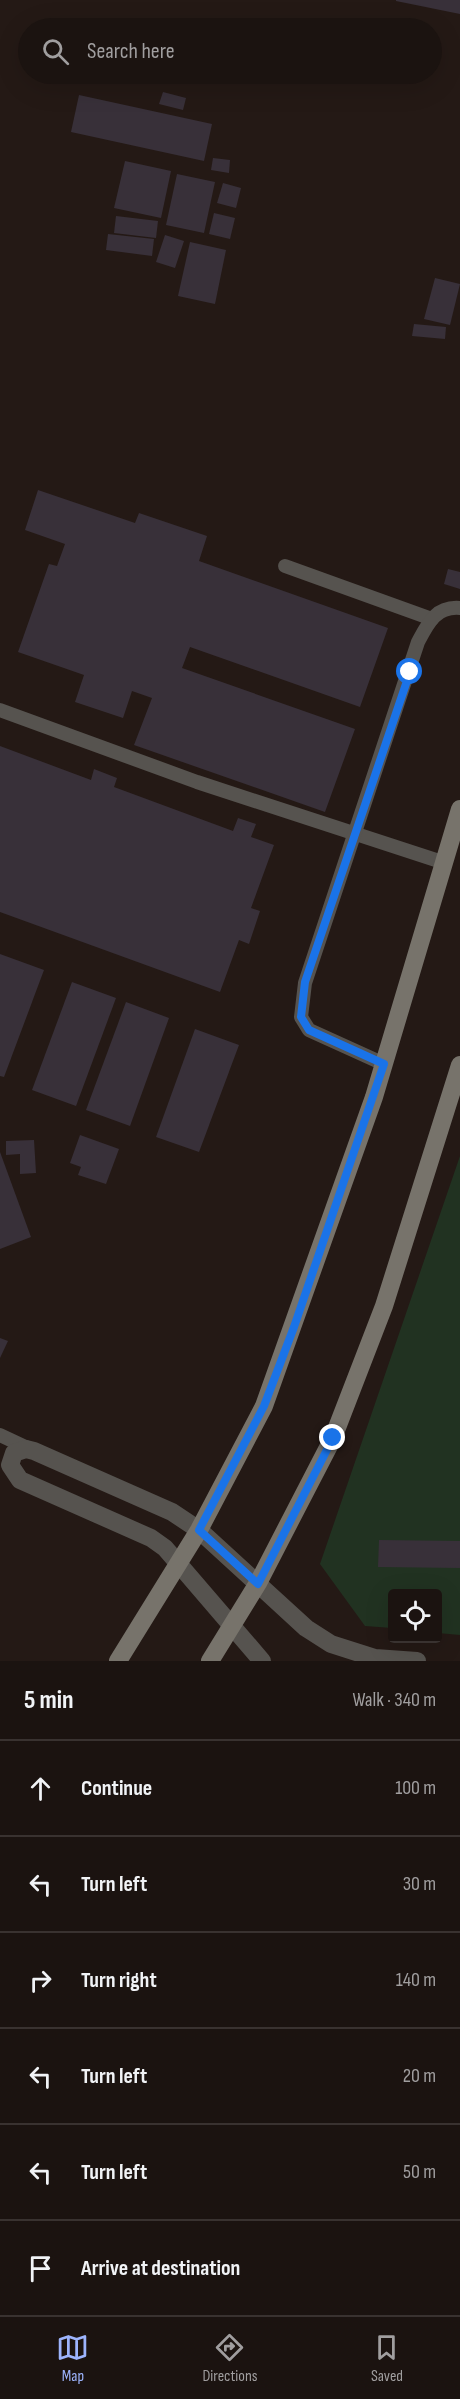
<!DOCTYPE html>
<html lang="en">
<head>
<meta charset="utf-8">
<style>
	body { margin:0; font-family:"Sofia Sans Condensed",sans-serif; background:#241c19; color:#f1f3f6 }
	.controls { position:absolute; right:18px; bottom:18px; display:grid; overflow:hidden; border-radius:6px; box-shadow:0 6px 24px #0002 }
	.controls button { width:54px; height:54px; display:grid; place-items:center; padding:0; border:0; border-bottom:2px solid #393230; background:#1b1310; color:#f1f3f6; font:30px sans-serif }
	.stop { position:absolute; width:18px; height:18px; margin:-14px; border:4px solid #1a73e8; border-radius:50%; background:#fff }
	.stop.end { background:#1a73e8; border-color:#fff; box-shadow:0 2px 6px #0008 }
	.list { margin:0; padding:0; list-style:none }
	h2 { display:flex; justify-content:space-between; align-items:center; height:78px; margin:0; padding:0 24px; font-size:26px }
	h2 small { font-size:20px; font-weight:400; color:#a09e9f }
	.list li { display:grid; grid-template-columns:39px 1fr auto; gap:18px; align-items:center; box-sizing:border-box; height:96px; padding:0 24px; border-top:2px solid #393230 }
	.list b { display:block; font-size:22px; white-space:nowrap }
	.list em { font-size:20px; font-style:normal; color:#a09e9f }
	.icon { flex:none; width:33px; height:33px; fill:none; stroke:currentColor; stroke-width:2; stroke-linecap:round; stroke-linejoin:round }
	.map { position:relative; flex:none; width:460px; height:1661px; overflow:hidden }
	.search { position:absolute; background:#1b1310; box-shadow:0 6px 24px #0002; left:18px; right:18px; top:18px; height:66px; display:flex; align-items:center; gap:15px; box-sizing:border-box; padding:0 21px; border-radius:33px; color:#a09e9f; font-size:22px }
	.sheet { height:654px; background:#1b1310 }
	nav { display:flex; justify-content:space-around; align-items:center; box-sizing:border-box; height:84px; border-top:2px solid #393230; background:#1b1310; font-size:16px; color:#a09e9f }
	nav a { display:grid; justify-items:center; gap:3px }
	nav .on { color:#9db4fd }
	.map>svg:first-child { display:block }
	.green { fill:#213221 }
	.building { fill:#383039 }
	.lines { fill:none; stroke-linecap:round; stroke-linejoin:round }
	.lane { stroke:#56534f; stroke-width:14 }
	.street { stroke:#56534f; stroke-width:18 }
	.secondary { stroke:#77736b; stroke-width:18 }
	.route { stroke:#1a73e8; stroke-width:8 }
</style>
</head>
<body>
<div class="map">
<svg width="460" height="1661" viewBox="0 0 460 1661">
	<rect width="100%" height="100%" fill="#241915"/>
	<path class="green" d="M460,1156v479l-22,-2v-39h-46v34l-27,-2 -45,-62z"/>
	<g class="building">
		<path d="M396,0h64v14l-64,-13z"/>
		<path d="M163,92l23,6 -3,12 -24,-6z"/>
		<path d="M79,95l133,29 -8,37 -133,-29z"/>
		<path d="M213,158l17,2 -1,13 -18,-3z"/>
		<path d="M125,161l46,10 -10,47 -47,-10z"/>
		<path d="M177,174l38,8 -11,51 -38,-8z"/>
		<path d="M223,183l18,5 -5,20 -19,-5z"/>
		<path d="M214,213l21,5 -5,21 -21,-5z"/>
		<path d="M116,216l42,5 -2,17 -42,-5z"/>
		<path d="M108,234l46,5 -2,17 -46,-6z"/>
		<path d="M165,235l19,6 -9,27 -19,-6z"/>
		<path d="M190,242l36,8 -11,54 -37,-8z"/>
		<path d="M435,278l25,6 -10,41 -26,-6z"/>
		<path d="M414,324l32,3 -1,12 -33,-3z"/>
		<path d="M38,490l97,33 4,-10 68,23 -8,25 189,67 -28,79 -170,-60 -8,21 173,61 -30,83 -191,-67 18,-47 -20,-7 -9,27 -48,-16 9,-27 -66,-23 31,-88 8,2 8,-22 -40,-14z"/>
		<path d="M448,569l12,3v17l-16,-5z"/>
		<path d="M0,746l91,34 3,-11 23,9 -3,9 119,44 5,-13 18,6 -5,13 23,8 -23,63 9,3 -11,33 -10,-4 -19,52 -220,-80z"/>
		<path d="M0,954l44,16 -40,107 -4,-1z"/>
		<path d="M72,982l44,16 -40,108 -44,-16z"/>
		<path d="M126,1002l43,16 -39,108 -44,-16z"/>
		<path d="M195,1029l44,16 -40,107 -43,-15z"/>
		<path d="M80,1135l39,14 -13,35 -28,-9 3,-8 -11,-4z"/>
		<path d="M34,1140l2,33 -16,1v-20l-14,1v-14z"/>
		<path d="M0,1152l31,85 -31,12z"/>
		<path d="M0,1338l8,3 -8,17z"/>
		<path d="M379,1540l81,1v27l-82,-1z"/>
	</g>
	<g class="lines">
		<g class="lane">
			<path d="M285,566l147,53"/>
			<path d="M0,710l197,72 248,81"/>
			<path d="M384,1064l-75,-34 -8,-13 4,-34 113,-341c10,-19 18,-36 42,-34"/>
			<path d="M0,1435l32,15"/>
		</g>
		<path class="street" d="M262,1661l-97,-113 -14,-10 -131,-58 -10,-15 4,-12 12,-4 8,2 138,61 27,18 107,98 25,16 44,14 42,3"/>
		<g class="secondary">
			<path d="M118,1661l81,-131 65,-124 110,-309 86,-288"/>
			<path d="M210,1661l48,-78 75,-145 51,-132 76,-241"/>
		</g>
	</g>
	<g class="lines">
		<path class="route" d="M333,1438l-75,146 -59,-54 65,-124 30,-79 90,-263 -75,-34 -8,-13 4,-35 105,-310"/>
	</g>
</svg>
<div class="controls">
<button><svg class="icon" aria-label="locate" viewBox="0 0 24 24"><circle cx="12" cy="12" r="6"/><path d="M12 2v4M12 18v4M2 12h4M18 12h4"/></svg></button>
</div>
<div class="stop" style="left:410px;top:672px"></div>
<div class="stop end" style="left:333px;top:1438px"></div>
<div class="search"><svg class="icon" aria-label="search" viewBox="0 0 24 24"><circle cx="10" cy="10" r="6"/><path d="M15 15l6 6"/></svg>Search here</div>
</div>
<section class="sheet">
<h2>5 min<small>Walk · 340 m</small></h2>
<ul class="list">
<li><svg class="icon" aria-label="ahead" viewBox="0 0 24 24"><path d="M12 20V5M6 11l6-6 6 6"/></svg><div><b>Continue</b></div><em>100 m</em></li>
<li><svg class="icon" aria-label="left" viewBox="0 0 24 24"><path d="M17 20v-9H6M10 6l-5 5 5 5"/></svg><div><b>Turn left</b></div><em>30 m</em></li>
<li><svg class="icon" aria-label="right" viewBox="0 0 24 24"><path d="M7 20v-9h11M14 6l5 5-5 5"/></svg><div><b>Turn right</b></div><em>140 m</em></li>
<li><svg class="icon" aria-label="left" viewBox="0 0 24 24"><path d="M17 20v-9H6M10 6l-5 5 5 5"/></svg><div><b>Turn left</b></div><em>20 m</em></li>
<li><svg class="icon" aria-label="left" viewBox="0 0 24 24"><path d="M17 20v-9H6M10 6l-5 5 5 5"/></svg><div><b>Turn left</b></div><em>50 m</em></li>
<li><svg class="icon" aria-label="arrive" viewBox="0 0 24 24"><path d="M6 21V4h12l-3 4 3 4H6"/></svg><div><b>Arrive at destination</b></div></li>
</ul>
</section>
<nav>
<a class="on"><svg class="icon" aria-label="map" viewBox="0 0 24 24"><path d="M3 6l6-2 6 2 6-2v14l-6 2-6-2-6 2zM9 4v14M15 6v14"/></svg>Map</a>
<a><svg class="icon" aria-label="directions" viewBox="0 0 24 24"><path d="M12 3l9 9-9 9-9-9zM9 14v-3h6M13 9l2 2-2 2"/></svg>Directions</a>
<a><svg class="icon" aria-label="saved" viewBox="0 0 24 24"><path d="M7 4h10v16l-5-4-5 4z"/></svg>Saved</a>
</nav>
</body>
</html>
